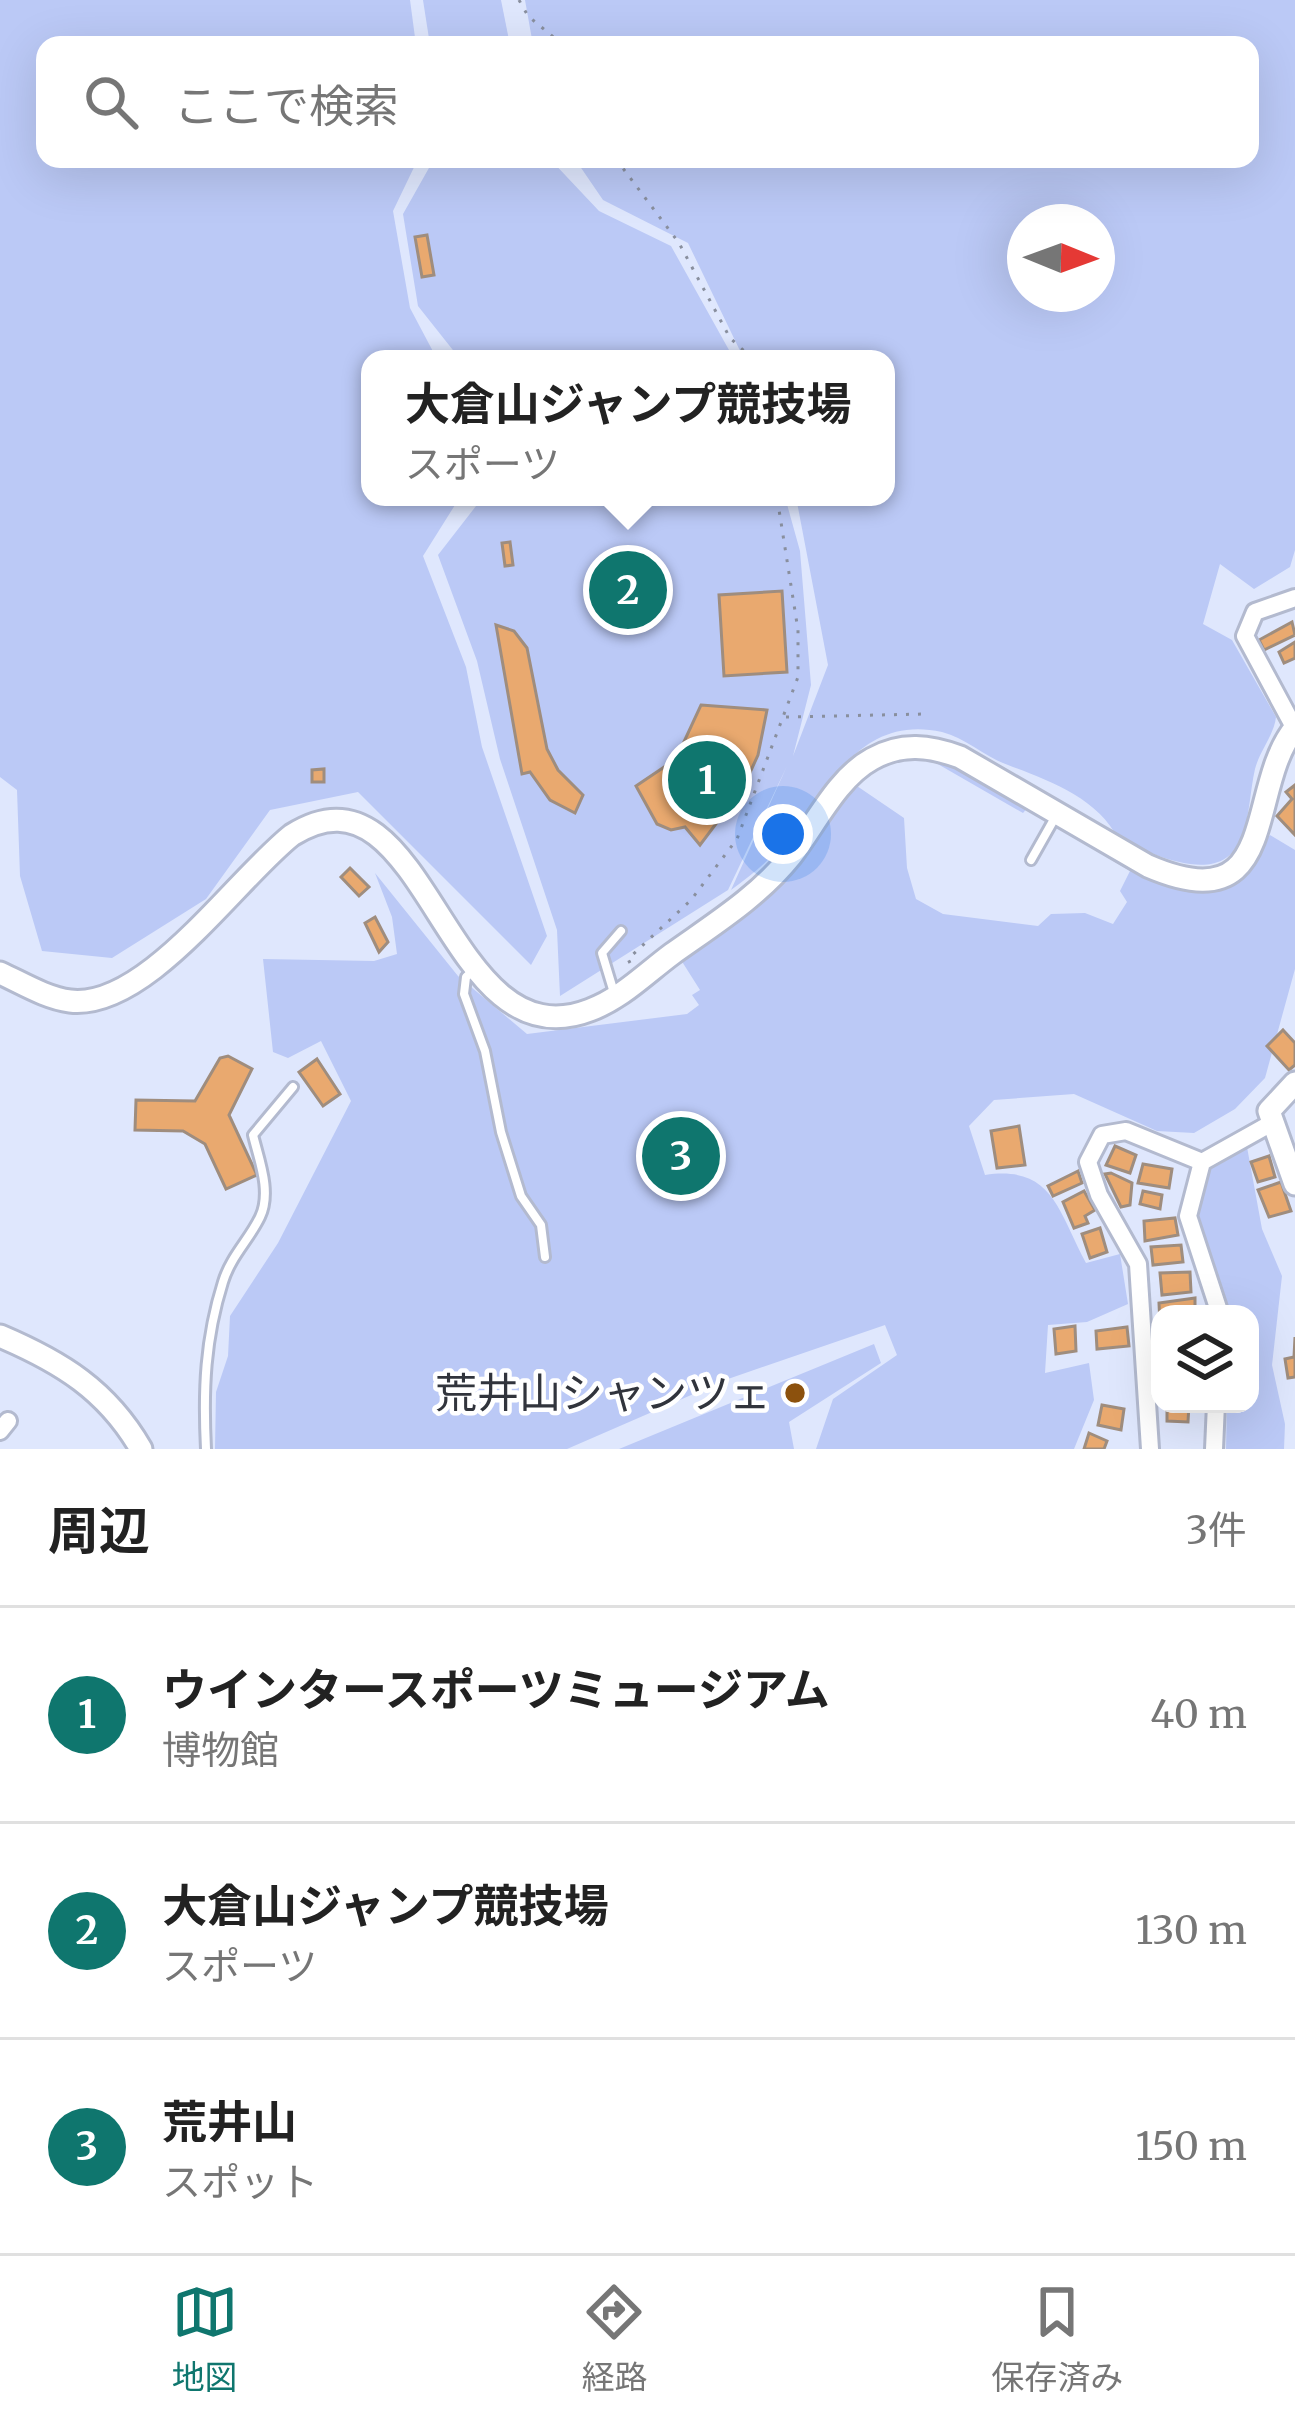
<!DOCTYPE html>
<html lang="ja">
<head>
<meta charset="utf-8">
<style>
	body { margin:0; font-family:Merriweather,"Noto Sans JP",serif; background:#f2f2f2; color:#222 }
	.controls { position:absolute; right:36px; bottom:36px; display:grid; overflow:hidden; border-radius:24px; box-shadow:0 12px 48px #0002 }
	.controls button { width:108px; height:108px; display:grid; place-items:center; padding:0; border:0; border-bottom:3px solid #e0e0e0; background:#fff; color:#222; font:60px sans-serif }
	.compass { position:absolute; left:1007px; top:204px; width:108px; height:108px; border-radius:50%; background:#fff; box-shadow:0 12px 48px #0002; rotate:91deg }
	.you { position:absolute; left:783px; top:834px; width:42px; height:42px; margin:-30px; border:9px solid #fff; border-radius:50%; background:#1a73e8; box-shadow:0 0 0 18px #1a73e833 }
	.badge { display:grid; place-items:center; width:78px; height:78px; border-radius:50%; background:#0f766e; color:#fff; font-size:39px; font-weight:700 }
	.pin { position:absolute; translate:-50% -50%; border:6px solid #fff; box-shadow:0 3px 12px #0006 }
	.popup { position:absolute; left:361px; top:350px; width:534px; height:156px; box-sizing:border-box; display:grid; place-content:center; border-radius:24px; background:#fff; filter:drop-shadow(0 3px 9px #0005); font-size:39px; white-space:nowrap; color:#767676 }
	.popup b { font-size:45px; color:#222 }
	.popup::after { content:''; position:absolute; left:50%; top:100%; margin-left:-24px; border:24px solid transparent; border-top-color:#fff }
	.list { margin:0; padding:0; list-style:none }
	h2 { display:flex; justify-content:space-between; align-items:center; height:156px; margin:0; padding:0 48px; font-size:51px }
	h2 small { font-size:39px; font-weight:400; color:#767676 }
	.list li { display:grid; grid-template-columns:78px 1fr auto; gap:36px; align-items:center; box-sizing:border-box; height:216px; padding:0 48px; border-top:3px solid #e0e0e0 }
	.list b { display:block; font-size:45px; white-space:nowrap }
	.list p { margin:0; font-size:39px; white-space:nowrap; color:#767676 }
	.list em { font-size:39px; font-style:normal; color:#767676 }
	.icon { flex:none; width:66px; height:66px; fill:none; stroke:currentColor; stroke-width:2; stroke-linecap:round; stroke-linejoin:round }
	.map { position:relative; flex:none; width:1295px; height:1449px; overflow:hidden }
	.search { position:absolute; background:#fff; box-shadow:0 12px 48px #0002; left:36px; right:36px; top:36px; height:132px; display:flex; align-items:center; gap:30px; box-sizing:border-box; padding:0 42px; border-radius:24px; color:#767676; font-size:45px }
	.sheet { height:804px; background:#fff }
	nav { display:flex; justify-content:space-around; align-items:center; box-sizing:border-box; height:168px; border-top:3px solid #e0e0e0; background:#fff; font-size:33px; color:#767676 }
	nav a { display:grid; justify-items:center; gap:6px }
	nav .on { color:#0f766e }
	.map>svg:first-child { display:block }
</style>
</head>
<body>
<div class="map">
<svg width="1295" height="1449" viewBox="0 0 1295 1449">
	<rect width="100%" height="100%" fill="#dfe7fd"/>
	<g fill="#bbc9f6" fill-rule="evenodd">
		<polygon points="0,0 410,0 416,45 45,45 45,159 418,159 393,211 410,308 437,359 370,359 370,497 460,497 423,556 466,667 482,747 547,936 531,965 358,792 270,810 206,899 112,958 42,951 20,876 17,790 0,777"/>
		<polygon points="423,0 501,0 510,45 430,45"/>
		<path d="M525 0H1295V550L1290 567 1254 589 1220 564 1203 624 1232 640 1276 717C1274 735 1260 750 1255 769 1250 791 1250 813 1243 834 1224 891 1155 854 1119 840 1097 797 1049 781 1008 765 985 757 966 738 942 732 859 714 829 789 786 840 770 860 752 875 731 890L787 766 728 890 560 996 557 930 500 759 477 661 438 555 483 497H785L800 551 811 685 793 756 828 665 796 497H886V359H744L688 243 603 200 575 159H1250V45H533ZM1025 222H1097V294H1025Z"/>
		<polygon points="434,159 550,159 599,211 671,246 734,359 460,359 418,306 403,214"/>
		<polygon points="937,756 1029,806 1023,813 936,763"/>
		<path d="M854 784 904 818 907 868 916 899 943 914 1038 926 1051 914 1085 913 1113 924 1127 902 1120 891 1130 871 1068 834 1071 828 1150 875 1245 869 1270 835 1295 850V969L1265 1078 1235 1109 1194 1133 1157 1131 1074 1094 994 1100 969 1126 985 1175C1053 1165 1058 1211 1086 1263L1120 1254 1128 1304 1087 1322 1048 1325 1045 1373 1089 1363 1094 1400 1074 1449H816L833 1399 897 1355 885 1325 728 1379 567 1449H215L216 1392 228 1356 230 1316 278 1243 351 1101 321 1041 288 1058 273 1052 263 959 374 961 397 954 392 917 375 873 458 976 527 1034 687 1014 699 1005 692 995 700 990 681 960 820 832Z"/>
		<polygon points="1247,1147 1262,1229 1282,1276 1272,1365 1285,1424 1284,1449 1226,1449 1227,1404 1250,1404 1250,1314 1227,1314 1197,1217 1208,1165"/>
		<polygon points="874,1344 881,1363 789,1422 794,1449 619,1449"/>
	</g>
	<g fill="#e9a96f" stroke="#9f8d7e" stroke-width="3">
		<polygon points="427,235 434,275 422,277 415,237"/>
		<polygon points="510,542 513,565 505,566 502,543"/>
		<polygon points="782,591 787,672 724,676 719,595"/>
		<polygon points="1292,622 1295,635 1264,650 1259,640"/>
		<polygon points="496,625 514,631 527,648 547,749 558,770 583,795 575,813 550,800 530,772 522,774"/>
		<polygon points="1295,642 1295,658 1284,663 1279,652"/>
		<polygon points="701,705 767,710 758,755 743,788 700,845 685,827 671,830 657,824 636,786 676,759"/>
		<polygon points="324,769 324,782 312,782 312,770"/>
		<polygon points="1295,785 1295,835 1277,816 1292,799 1286,792"/>
		<polygon points="350,868 369,887 359,896 341,877"/>
		<polygon points="375,917 388,942 379,952 365,923"/>
		<polygon points="1283,1030 1295,1043 1295,1065 1289,1070 1267,1046"/>
		<polygon points="228,1056 252,1069 229,1115 257,1175 226,1189 205,1144 183,1131 135,1130 136,1100 195,1101 220,1058"/>
		<polygon points="317,1059 340,1094 323,1106 299,1072"/>
		<polygon points="1019,1126 1025,1165 997,1168 991,1131"/>
		<polygon points="1115,1146 1136,1155 1130,1173 1106,1165"/>
		<polygon points="1269,1156 1275,1177 1258,1182 1251,1162"/>
		<polygon points="1143,1164 1172,1169 1169,1188 1138,1183"/>
		<polygon points="1078,1171 1082,1183 1053,1196 1048,1186"/>
		<polygon points="1111,1173 1132,1183 1130,1205 1121,1207 1105,1174"/>
		<polygon points="1281,1182 1291,1211 1269,1217 1258,1190"/>
		<polygon points="1084,1191 1095,1210 1085,1216 1088,1223 1074,1228 1063,1202"/>
		<polygon points="1143,1191 1162,1195 1160,1209 1140,1204"/>
		<polygon points="1175,1218 1178,1235 1145,1241 1144,1221"/>
		<polygon points="1100,1228 1107,1252 1090,1258 1082,1234"/>
		<polygon points="1181,1245 1183,1262 1153,1265 1151,1247"/>
		<polygon points="1190,1272 1191,1292 1162,1295 1160,1273"/>
		<polygon points="1195,1298 1195,1314 1160,1314 1160,1325 1159,1303"/>
		<polygon points="1075,1326 1076,1351 1056,1354 1054,1329"/>
		<polygon points="1127,1327 1129,1346 1097,1349 1096,1331"/>
		<polygon points="1295,1337 1295,1377 1288,1378 1285,1359 1294,1357"/>
		<polygon points="1167,1404 1189,1404 1188,1422 1167,1421"/>
		<polygon points="1102,1405 1124,1409 1121,1430 1098,1425"/>
		<polygon points="1089,1433 1107,1441 1104,1449 1084,1449"/>
	</g>
	<g fill="none" stroke-linecap="round" stroke-linejoin="round">
		<g stroke="#b3bacf" stroke-width="14">
			<g id="service">
				<polyline points="1031,860 1057,814"/>
				<polyline points="474,970 466,977 464,994 485,1051 501,1132 521,1196 541,1225 545,1257"/>
				<polyline points="615,996 602,953 621,931"/>
				<path d="M206 1449C203 1390 205 1339 223 1282 231 1256 249 1240 260 1217 272 1192 259 1160 253 1135L293 1087"/>
			</g>
		</g>
		<g stroke="#b3bacf" stroke-width="22">
			<g id="minor">
				<polyline points="1295,729 1245,636 1255,612 1295,598"/>
				<polyline points="1220,1314 1188,1216 1202,1162 1270,1124"/>
				<polyline points="0,1431 8,1421"/>
				<polyline points="1150,1449 1138,1264 1099,1195 1088,1162 1102,1135 1126,1131 1202,1162"/>
				<polyline points="1214,1449 1216,1404"/>
			</g>
		</g>
		<g stroke="#b3bacf" stroke-width="27">
			<g id="tertiary">
				<path d="M0 973C22 983 46 998 70 1001 146 1010 235 880 292 835 428 749 443 1067 590 1010 622 998 645 974 672 954 714 924 758 897 791 856 815 825 837 778 872 759 902 742 930 746 960 757L1148 866C1282 924 1245 789 1295 728"/>
				<polyline points="1295,1083 1269,1111 1295,1184"/>
				<path d="M0 1336C61 1362 107 1390 141 1449"/>
			</g>
		</g>
		<g stroke="#898f9e" stroke-width="3" stroke-dasharray="3 9" stroke-linecap="butt">
			<polyline points="519,0 528,16 563,45"/>
			<polyline points="616,159 679,243 730,338 753,359"/>
			<polyline points="786,717 924,714"/>
			<polyline points="630,963 628,959 691,900 737,839 798,677 798,630 777,497"/>
		</g>
		<use href="#service" stroke="#fff" stroke-width="8"/>
		<use href="#minor" stroke="#fff" stroke-width="16"/>
		<use href="#tertiary" stroke="#fff" stroke-width="21"/>
	</g>
	<circle fill="#8c510d" stroke="#fff" stroke-width="4.5" cx="795" cy="1393" r="12"/>
	<g text-anchor="middle" dominant-baseline="central" stroke-width="9" stroke-linejoin="round" paint-order="stroke">
		<g font-size="42" fill="#31343c" stroke="#fff" text-anchor="end">
			<text x="771" y="1393">荒井山シャンツェ</text>
		</g>
	</g>
</svg>
<div class="controls">
<button><svg class="icon" aria-label="layers" viewBox="0 0 24 24"><path d="M12 4l9 5-9 5-9-5zM3 14l9 5 9-5"/></svg></button>
</div>
<svg class="compass" viewBox="-18 -18 36 36"><path d="M0-13l5 13h-10z" fill="#e53935"/><path d="M0 13l5-13h-10z" fill="#767676"/></svg>
<div class="you"></div>
<div class="pin badge" style="left:707px;top:780px">1</div>
<div class="pin badge" style="left:628px;top:590px">2</div>
<div class="popup"><b>大倉山ジャンプ競技場</b>スポーツ</div>
<div class="pin badge" style="left:681px;top:1156px">3</div>
<div class="search"><svg class="icon" aria-label="search" viewBox="0 0 24 24"><circle cx="10" cy="10" r="6"/><path d="M15 15l6 6"/></svg>ここで検索</div>
</div>
<section class="sheet">
<h2>周辺<small>3件</small></h2>
<ul class="list">
<li><span class="badge">1</span><div><b>ウインタースポーツミュージアム</b><p>博物館</p></div><em>40 m</em></li>
<li><span class="badge">2</span><div><b>大倉山ジャンプ競技場</b><p>スポーツ</p></div><em>130 m</em></li>
<li><span class="badge">3</span><div><b>荒井山</b><p>スポット</p></div><em>150 m</em></li>
</ul>
</section>
<nav>
<a class="on"><svg class="icon" aria-label="map" viewBox="0 0 24 24"><path d="M3 6l6-2 6 2 6-2v14l-6 2-6-2-6 2zM9 4v14M15 6v14"/></svg>地図</a>
<a><svg class="icon" aria-label="directions" viewBox="0 0 24 24"><path d="M12 3l9 9-9 9-9-9zM9 14v-3h6M13 9l2 2-2 2"/></svg>経路</a>
<a><svg class="icon" aria-label="saved" viewBox="0 0 24 24"><path d="M7 4h10v16l-5-4-5 4z"/></svg>保存済み</a>
</nav>
</body>
</html>
